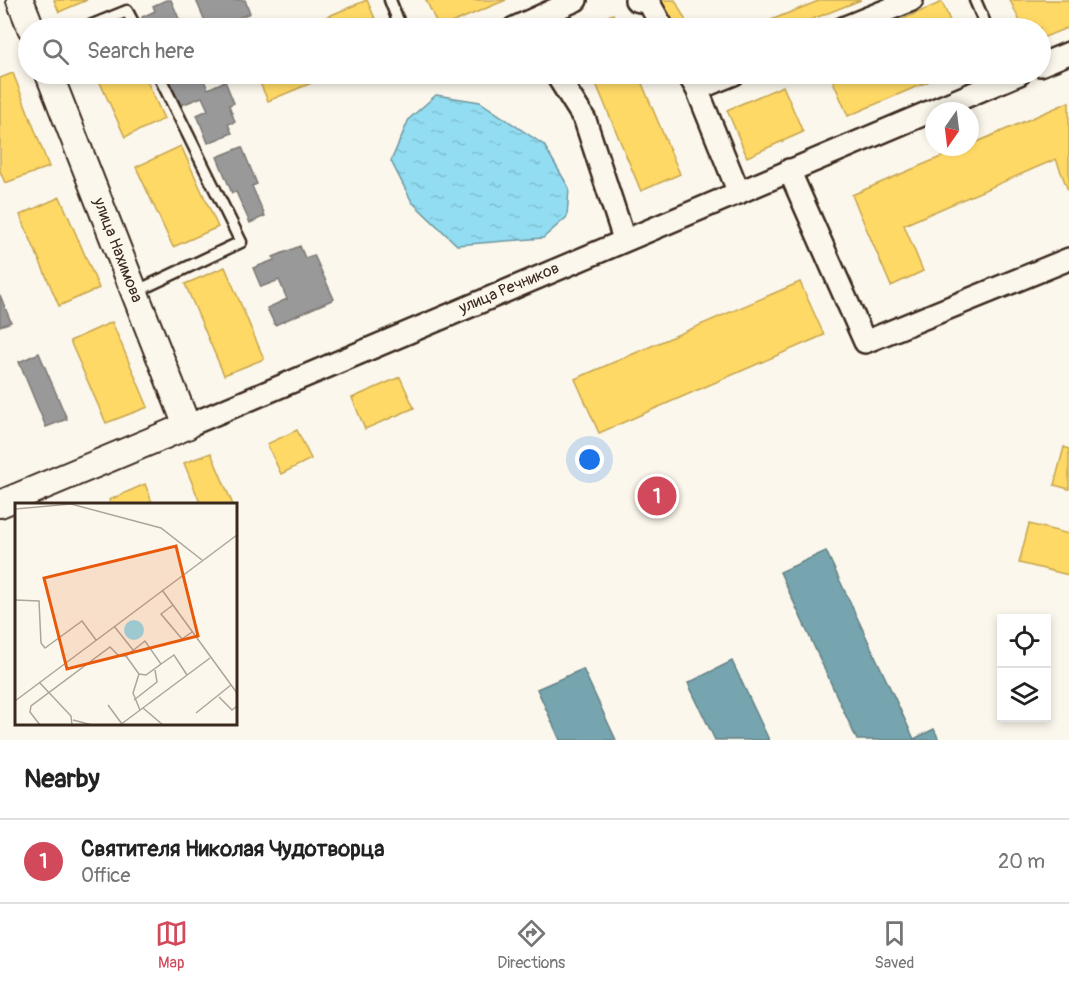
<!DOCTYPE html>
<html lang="en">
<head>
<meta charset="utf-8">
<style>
	body { margin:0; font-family:Pangolin,sans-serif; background:#f2f2f2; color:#222 }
	.controls { position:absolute; right:18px; bottom:18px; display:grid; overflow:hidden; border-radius:0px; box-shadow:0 3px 9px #0003 }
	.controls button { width:54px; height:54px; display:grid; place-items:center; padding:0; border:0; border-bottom:2px solid #e0e0e0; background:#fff; color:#222; font:30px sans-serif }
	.compass { position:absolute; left:925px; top:102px; width:54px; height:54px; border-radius:50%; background:#fff; box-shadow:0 3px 9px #0003; rotate:194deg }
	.you { position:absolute; left:590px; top:460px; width:21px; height:21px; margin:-15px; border:4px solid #fff; border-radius:50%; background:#1a73e8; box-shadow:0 0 0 9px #1a73e833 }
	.badge { display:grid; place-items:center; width:39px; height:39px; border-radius:50%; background:#d1495b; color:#fff; font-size:20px; font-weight:700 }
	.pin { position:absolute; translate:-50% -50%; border:3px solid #fff; box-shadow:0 2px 6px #0006 }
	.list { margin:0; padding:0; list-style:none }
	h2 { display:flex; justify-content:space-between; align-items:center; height:78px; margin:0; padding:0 24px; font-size:26px }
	h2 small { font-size:20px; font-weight:400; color:#767676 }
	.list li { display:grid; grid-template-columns:39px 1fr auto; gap:18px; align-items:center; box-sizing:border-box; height:84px; padding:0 24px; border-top:2px solid #e0e0e0 }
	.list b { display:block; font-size:22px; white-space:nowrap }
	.list p { margin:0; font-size:20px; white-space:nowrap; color:#767676 }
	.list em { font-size:20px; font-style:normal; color:#767676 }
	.icon { flex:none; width:33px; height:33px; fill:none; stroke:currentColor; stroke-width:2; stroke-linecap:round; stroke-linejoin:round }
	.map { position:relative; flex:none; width:1069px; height:740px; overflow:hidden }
	.search { position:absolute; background:#fff; box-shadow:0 3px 9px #0003; left:18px; right:18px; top:18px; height:66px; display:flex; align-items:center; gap:15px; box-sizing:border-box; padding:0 21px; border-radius:33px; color:#767676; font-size:22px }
	.sheet { height:162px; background:#fff }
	nav { display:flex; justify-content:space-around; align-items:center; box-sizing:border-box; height:84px; border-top:2px solid #e0e0e0; background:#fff; font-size:16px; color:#767676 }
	nav a { display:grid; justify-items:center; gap:3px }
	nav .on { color:#d1495b }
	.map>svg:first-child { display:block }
</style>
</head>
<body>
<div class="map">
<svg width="1069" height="740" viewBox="0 0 1069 740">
	<defs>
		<pattern id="water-ripples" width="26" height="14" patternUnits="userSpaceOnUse" patternTransform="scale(1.5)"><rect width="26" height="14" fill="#92ddf2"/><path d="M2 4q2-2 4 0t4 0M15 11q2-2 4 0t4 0" fill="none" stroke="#7fbecf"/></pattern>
	</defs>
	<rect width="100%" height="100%" fill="#fbf7ec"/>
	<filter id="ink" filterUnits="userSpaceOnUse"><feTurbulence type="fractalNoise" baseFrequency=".0167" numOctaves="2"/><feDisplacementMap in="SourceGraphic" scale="12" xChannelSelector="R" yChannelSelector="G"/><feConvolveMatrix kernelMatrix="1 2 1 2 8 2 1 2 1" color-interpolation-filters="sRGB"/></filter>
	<g filter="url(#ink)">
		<polygon fill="url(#water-ripples)" stroke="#6f959d" stroke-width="1.5" points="436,95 480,102 544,145 569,188 567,217 543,238 457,245 412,202 391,161 409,119"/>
		<g fill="#ffd966" stroke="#c4a450" stroke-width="1.5">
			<polygon points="54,0 87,0 59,12"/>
			<polygon points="367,0 379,28 300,28"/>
			<polygon points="426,0 506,0 439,28"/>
			<polygon points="660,0 675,0 689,27 675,28"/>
			<polygon points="821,0 861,0 790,28 751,28"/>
			<polygon points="1010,0 1069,0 1069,27 1040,39 1040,28 1023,28"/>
			<polygon points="942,2 953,28 899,28 896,22"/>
			<polygon points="613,14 619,28 579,28"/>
			<polygon points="13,73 49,167 5,183 0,171 0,78"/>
			<polygon points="96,74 144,74 164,119 125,137"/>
			<polygon points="256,74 333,74 268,101"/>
			<polygon points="592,74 638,74 680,174 641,191"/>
			<polygon points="830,74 946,74 848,116"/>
			<polygon points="783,86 803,132 747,157 727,110"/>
			<polygon points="1069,102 1069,193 1056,159 904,225 923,271 891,286 852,195 964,147 970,147 970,145"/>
			<polygon points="181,146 218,227 173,247 136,167"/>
			<polygon points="60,197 99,288 59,306 20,215"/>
			<polygon points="225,267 264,359 224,375 185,284"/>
			<polygon points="800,282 824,335 599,433 575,379"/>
			<polygon points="112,322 148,407 106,423 70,341"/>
			<polygon points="400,377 414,408 365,429 352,398"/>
			<polygon points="297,430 311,459 281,474 267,444"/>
			<polygon points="1064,447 1069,449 1069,489 1054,485"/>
			<polygon points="211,453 233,505 201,505 184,463"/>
			<polygon points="145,484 153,505 111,505 109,500"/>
			<polygon points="1029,524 1069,534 1069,575 1019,563"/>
		</g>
		<g fill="#76a5af" stroke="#648084" stroke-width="1.5">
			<polygon points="826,551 914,739 934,729 939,740 857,740 780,572"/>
			<polygon points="732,661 769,740 715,740 688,683"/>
			<polygon points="583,669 616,740 560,740 537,689"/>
		</g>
		<g fill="#999" stroke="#7d7874" stroke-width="1.5">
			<polygon points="166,0 171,0 183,28 147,28 142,17 155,11 153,6"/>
			<polygon points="196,0 245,0 250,13 229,22 231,27 227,28 208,28"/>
			<polygon points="165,74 201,74 208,89 225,81 234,103 229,105 235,122 228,124 232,133 208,143 197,115 208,110 202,97 179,106"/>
			<polygon points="242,147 257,184 252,186 265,216 250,223 236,192 232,193 217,157"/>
			<polygon points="300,246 305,258 314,255 334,299 275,325 267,308 287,299 279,280 261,287 253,268 274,260 273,257"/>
			<polygon points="0,295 11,322 0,326"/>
			<polygon points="39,353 67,419 46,427 19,362"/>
		</g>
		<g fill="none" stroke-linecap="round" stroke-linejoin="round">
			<g stroke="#3b2a1e" stroke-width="15">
				<g id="service">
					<polyline points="390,0 401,28"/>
					<polyline points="975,0 987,28"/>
					<polyline points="85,28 127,11 136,28"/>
					<polyline points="135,292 241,242 158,74"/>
				</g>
			</g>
			<g stroke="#3b2a1e" stroke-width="26">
				<g id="minor">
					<polyline points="636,0 649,3 663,28"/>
					<polyline points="514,28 576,0"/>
					<polyline points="843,28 912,0"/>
					<polyline points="1040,65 1069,53"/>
					<polyline points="556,74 585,120 624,239"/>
					<polyline points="688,74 697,89 734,74"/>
					<polyline points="697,89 739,193"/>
					<polyline points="789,170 865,342 1069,259"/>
					<polyline points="187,426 1019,74"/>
				</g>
			</g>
			<g stroke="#3b2a1e" stroke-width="30">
				<g id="tertiary">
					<polyline points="20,0 31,28"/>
					<polyline points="0,504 187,426 49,74"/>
				</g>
			</g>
			<use href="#service" stroke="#fbf7ec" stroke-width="10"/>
			<use href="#minor" stroke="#fbf7ec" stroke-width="21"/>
			<use href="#tertiary" stroke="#fbf7ec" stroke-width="26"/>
		</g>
	</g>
	<g text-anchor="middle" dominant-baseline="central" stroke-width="6" stroke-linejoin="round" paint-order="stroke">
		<g font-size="16" fill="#3b2a1e" stroke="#fbf7ec">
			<text transform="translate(118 250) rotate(69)">улица Нахимова</text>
			<text transform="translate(509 288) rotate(-23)">улица Речников</text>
		</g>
	</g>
	<g transform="translate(15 503)">
		<rect width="222" height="222" fill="#fbf7ec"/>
		<path d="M109 127a10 10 0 1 1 20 0a10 10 0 1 1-20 0Z" fill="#92ddf2"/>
		<path fill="none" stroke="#aea59a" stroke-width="1.5" d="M0 6 56 1 146 25 187 57M147 87 222 190M0 97 24 98 26 140 30 145 67 118 81 137M158 102 146 111 167 136 177 129M99 123 118 147M146 161 159 152 172 172M124 171 118 190 125 207M24 179 56 213 57 222M204 194 217 207 222 203M119 197 142 179 140 167M0 198 222 32M93 202 107 221M128 205 148 222M181 210 216 182M58 217 77 222M25 222 15 209 16 203 95 144 104 153H111L130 138 146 161 131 172 124 171 111 153M105 222 195 155"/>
		<path fill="#e8590c" fill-opacity="0.15" stroke="#e8590c" stroke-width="3" d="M161 43 183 133 52 166 29 75Z"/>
		<rect width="222" height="222" fill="none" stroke="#3b2a1e" stroke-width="3"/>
	</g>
</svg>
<div class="controls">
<button><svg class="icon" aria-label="locate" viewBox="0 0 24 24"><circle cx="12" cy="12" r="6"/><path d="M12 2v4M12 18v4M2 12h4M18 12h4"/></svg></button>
<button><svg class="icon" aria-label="layers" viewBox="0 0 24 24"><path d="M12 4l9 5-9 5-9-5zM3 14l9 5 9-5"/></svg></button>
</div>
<svg class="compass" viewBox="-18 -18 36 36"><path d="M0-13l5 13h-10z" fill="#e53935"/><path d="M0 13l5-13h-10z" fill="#767676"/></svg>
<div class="you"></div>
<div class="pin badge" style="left:657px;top:496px">1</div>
<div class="search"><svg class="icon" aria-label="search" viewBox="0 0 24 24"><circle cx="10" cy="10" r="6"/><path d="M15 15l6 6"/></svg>Search here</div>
</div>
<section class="sheet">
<h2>Nearby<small></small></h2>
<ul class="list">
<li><span class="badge">1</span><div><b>Святителя Николая Чудотворца</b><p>Office</p></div><em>20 m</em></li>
</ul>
</section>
<nav>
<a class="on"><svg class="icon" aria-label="map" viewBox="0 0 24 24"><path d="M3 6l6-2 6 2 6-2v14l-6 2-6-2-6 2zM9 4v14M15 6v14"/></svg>Map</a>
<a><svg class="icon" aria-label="directions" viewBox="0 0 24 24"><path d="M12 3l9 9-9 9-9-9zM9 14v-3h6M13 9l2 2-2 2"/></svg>Directions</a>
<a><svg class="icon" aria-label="saved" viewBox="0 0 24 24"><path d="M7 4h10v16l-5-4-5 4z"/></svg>Saved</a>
</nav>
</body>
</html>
